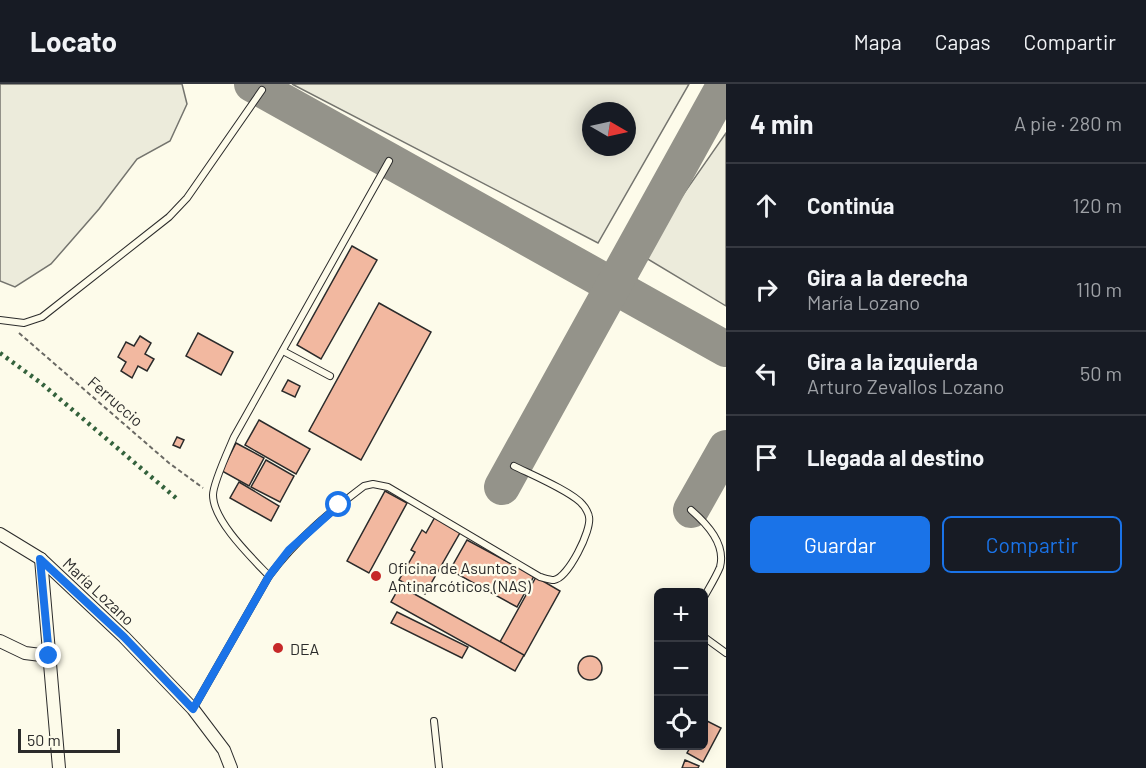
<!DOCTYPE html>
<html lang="es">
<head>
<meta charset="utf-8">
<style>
	body { margin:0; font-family:Barlow,sans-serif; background:#20242c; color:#f1f3f6 }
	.controls { position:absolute; right:18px; bottom:18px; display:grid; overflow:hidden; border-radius:9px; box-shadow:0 3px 15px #0003 }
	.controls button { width:54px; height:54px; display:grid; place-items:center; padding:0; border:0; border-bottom:2px solid #363941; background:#171b24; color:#f1f3f6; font:30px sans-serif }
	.compass { position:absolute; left:582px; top:18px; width:54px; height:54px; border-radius:50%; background:#171b24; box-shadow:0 3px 15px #0003; rotate:99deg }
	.scale { position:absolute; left:18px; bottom:15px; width:102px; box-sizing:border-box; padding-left:6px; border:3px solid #2b2b2b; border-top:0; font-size:16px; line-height:21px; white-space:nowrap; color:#2b2b2b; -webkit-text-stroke:4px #fdfbea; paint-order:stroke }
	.stop { position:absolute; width:18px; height:18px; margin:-14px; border:4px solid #1a73e8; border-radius:50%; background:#fff }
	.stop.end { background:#1a73e8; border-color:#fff; box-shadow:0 2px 6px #0008 }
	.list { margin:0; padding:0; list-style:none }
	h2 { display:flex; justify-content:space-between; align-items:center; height:78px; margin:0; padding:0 24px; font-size:26px }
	h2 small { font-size:20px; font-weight:400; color:#9ea1a6 }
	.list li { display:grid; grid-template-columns:39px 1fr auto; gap:18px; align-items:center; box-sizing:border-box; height:84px; padding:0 24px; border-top:2px solid #363941 }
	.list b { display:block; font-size:22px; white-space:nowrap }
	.list p { margin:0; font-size:20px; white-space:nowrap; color:#9ea1a6 }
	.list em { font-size:20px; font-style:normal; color:#9ea1a6 }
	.actions { display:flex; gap:12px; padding:18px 24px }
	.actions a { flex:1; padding:14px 0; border:2px solid #1a73e8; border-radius:9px; text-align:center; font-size:21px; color:#1a73e8 }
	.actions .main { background:#1a73e8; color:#fff }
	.icon { flex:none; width:33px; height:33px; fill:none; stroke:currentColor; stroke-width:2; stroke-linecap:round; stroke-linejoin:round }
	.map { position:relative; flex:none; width:726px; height:684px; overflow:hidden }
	header { display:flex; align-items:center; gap:36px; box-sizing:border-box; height:84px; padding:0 30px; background:#171b24; border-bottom:2px solid #363941 }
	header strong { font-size:28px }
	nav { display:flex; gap:33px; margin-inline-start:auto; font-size:21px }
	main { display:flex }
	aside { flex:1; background:#171b24 }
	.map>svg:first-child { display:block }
</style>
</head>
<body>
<header>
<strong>Locato</strong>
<nav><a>Mapa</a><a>Capas</a><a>Compartir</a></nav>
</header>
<main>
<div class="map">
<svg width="726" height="684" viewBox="0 0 726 684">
	<rect width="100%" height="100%" fill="#fdfbea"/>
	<g fill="#ecebdb" stroke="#74746e" stroke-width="1.5" fill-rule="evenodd">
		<polygon points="0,0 182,0 187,20 170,57 137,75 99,125 51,180 15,203 0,197"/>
		<path d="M292 0H689L598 159ZM591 27H627V63H591Z"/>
		<polygon points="726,49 726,222 641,171"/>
	</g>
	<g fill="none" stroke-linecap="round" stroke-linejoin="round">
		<g stroke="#94938a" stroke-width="36">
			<polyline points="252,0 726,265"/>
			<polyline points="502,403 725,0"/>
			<polyline points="691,426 726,364"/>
		</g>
	</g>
	<g fill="#f2b8a0" stroke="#2b2b2b" stroke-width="1.5">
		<polygon points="352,162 377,176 321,275 297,261"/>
		<polygon points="379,219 431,248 361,376 309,347"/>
		<polygon points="198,249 233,268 221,291 186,272"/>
		<polygon points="140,252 151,259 145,270 154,275 147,287 138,282 132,294 121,287 126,278 118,273 126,258 134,262"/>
		<polygon points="288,296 300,302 295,313 282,307"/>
		<polygon points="259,336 310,365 296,390 245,361"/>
		<polygon points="177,353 184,356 180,364 173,361"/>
		<polygon points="236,359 264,374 249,402 222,387"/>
		<polygon points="266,376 294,392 280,418 251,403"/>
		<polygon points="239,398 279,422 271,437 230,414"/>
		<polygon points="385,407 407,419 369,489 347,477"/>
		<polygon points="435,433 461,447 425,510 399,496 415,468 411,466 422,446 426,449"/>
		<polygon points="467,456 534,492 517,523 450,486"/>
		<polygon points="536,493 560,507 524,572 500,558"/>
		<polygon points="400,502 524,571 515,587 391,518"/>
		<polygon points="397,528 468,563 462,574 391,539"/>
		<circle cx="590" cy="584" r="12"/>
		<polygon points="705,636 721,644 703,678 687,669 691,662 704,662"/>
		<polygon points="685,676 699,682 698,684 682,684"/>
	</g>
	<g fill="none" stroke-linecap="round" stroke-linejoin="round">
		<g stroke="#2b2b2b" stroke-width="8">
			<g id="lane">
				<polyline points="0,236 24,239 42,233 169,133 187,114 262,6"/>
				<polyline points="283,267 330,292"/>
				<path d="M691 426C707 440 726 460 720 483 716 493 709 504 704 513"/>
				<path d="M269 492C297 455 327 430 364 402L373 400 388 403 540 493C544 494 550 496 554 496 568 494 592 446 589 433 589 430 585 423 583 421 573 408 530 390 514 382"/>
				<polyline points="704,553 726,569"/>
				<path d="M193 625 269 492C252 474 213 437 213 411 213 399 229 365 234 353L389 77"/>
				<polyline points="434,637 439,684"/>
			</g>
		</g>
		<g stroke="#2b2b2b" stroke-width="14">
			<g id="street">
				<polyline points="0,450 41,475 124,553 193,625 224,666 231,684"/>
				<polyline points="41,475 59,684"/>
				<polyline points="0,557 25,569 49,572"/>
			</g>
		</g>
		<polyline stroke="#6a6964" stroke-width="2" stroke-dasharray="4.5 3" stroke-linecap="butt" points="19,249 169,379 203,404"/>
		<use href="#lane" stroke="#fdfbea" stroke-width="6"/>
		<use href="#street" stroke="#fdfbea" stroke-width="12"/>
		<polyline stroke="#34623c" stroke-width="4.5" stroke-dasharray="3 4.5" stroke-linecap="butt" points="0,269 41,299 176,414"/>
	</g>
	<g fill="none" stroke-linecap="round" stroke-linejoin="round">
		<polyline stroke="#1a73e8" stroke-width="8" points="49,572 40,475 124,553 193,625 269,492 289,466 339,421"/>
	</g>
	<g fill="#c62828" stroke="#fdfbea" stroke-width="2">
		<circle cx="376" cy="492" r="6"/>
		<circle cx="278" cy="564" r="6"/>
	</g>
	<g text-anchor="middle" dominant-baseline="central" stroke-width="4.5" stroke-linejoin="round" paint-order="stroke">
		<g font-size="16" fill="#2b2b2b" stroke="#fdfbea">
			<text transform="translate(116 317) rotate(41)">Ferruccio</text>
			<text transform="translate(99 507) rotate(43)">María Lozano</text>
		</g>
		<g font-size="16" fill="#2b2b2b" stroke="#fdfbea" text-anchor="start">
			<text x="388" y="483">Oficina de Asuntos<tspan x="388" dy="18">Antinarcóticos (NAS)</tspan></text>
			<text x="290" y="564">DEA</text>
		</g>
	</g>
</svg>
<div class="controls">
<button>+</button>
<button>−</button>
<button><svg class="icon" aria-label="locate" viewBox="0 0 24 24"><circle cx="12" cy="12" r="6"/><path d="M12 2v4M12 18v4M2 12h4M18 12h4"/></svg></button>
</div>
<svg class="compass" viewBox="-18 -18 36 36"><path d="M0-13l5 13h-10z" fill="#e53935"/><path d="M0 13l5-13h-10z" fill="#9ea1a6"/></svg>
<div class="scale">50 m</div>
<div class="stop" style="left:339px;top:421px"></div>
<div class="stop end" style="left:49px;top:572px"></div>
</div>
<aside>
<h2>4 min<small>A pie · 280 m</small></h2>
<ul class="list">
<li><svg class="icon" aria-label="ahead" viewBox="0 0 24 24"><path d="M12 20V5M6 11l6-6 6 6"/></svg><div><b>Continúa</b></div><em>120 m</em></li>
<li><svg class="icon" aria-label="right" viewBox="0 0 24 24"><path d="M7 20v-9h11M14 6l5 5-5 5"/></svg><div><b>Gira a la derecha</b><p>María Lozano</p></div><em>110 m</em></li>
<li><svg class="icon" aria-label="left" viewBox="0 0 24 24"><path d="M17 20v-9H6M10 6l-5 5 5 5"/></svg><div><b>Gira a la izquierda</b><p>Arturo Zevallos Lozano</p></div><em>50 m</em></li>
<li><svg class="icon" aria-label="arrive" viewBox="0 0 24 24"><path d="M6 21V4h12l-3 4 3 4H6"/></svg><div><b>Llegada al destino</b></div></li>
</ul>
<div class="actions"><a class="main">Guardar</a><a>Compartir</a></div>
</aside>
</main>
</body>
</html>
